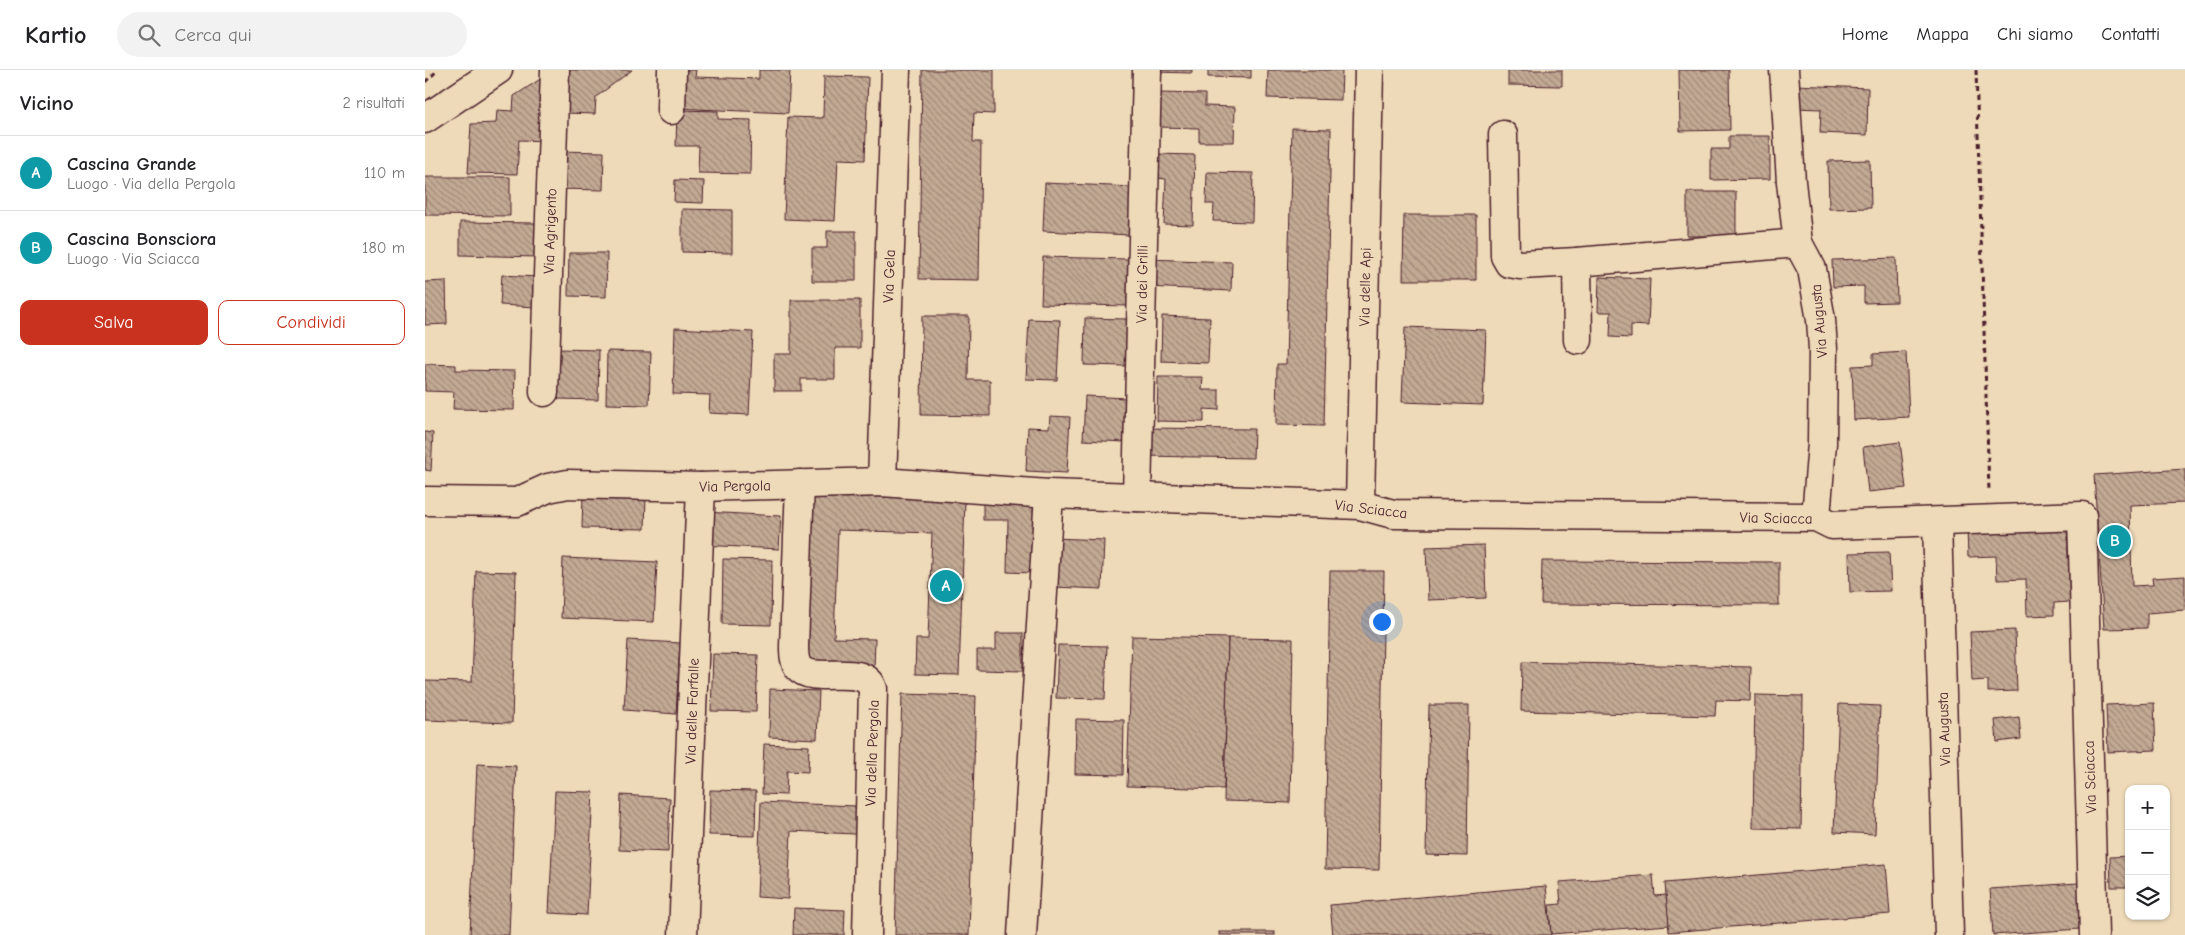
<!DOCTYPE html>
<html lang="it">
<head>
<meta charset="utf-8">
<style>
	body { margin:0; font-family:"Comic Neue",sans-serif; background:#f2f2f2; color:#202124 }
	.controls { position:absolute; right:15px; bottom:15px; display:grid; overflow:hidden; border-radius:10px; box-shadow:0 1px 4px #0004 }
	.controls button { width:45px; height:45px; display:grid; place-items:center; padding:0; border:0; border-bottom:1px solid #e0e0e0; background:#fff; color:#202124; font:25px sans-serif }
	.you { position:absolute; left:956px; top:551px; width:18px; height:18px; margin:-12px; border:4px solid #fff; border-radius:50%; background:#1a73e8; box-shadow:0 0 0 8px #1a73e833 }
	.badge { display:grid; place-items:center; width:32px; height:32px; border-radius:50%; background:#c8321e; color:#fff; font-size:16px; font-weight:700 }
	.pin { position:absolute; translate:-50% -50%; border:2px solid #fff; box-shadow:0 1px 5px #0006 }
	.list { margin:0; padding:0; list-style:none }
	h2 { display:flex; justify-content:space-between; align-items:center; height:65px; margin:0; padding:0 20px; font-size:21px }
	h2 small { font-size:16px; font-weight:400; color:#757577 }
	.list li { display:grid; grid-template-columns:32px 1fr auto; gap:15px; align-items:center; box-sizing:border-box; height:75px; padding:0 20px; border-top:1px solid #e0e0e0 }
	.list b { display:block; font-size:19px; white-space:nowrap }
	.list p { margin:0; font-size:16px; white-space:nowrap; color:#757577 }
	.list em { font-size:16px; font-style:normal; color:#757577 }
	.actions { display:flex; gap:10px; padding:15px 20px }
	.actions a { flex:1; padding:11px 0; border:1px solid #c8321e; border-radius:10px; text-align:center; font-size:18px; color:#c8321e }
	.actions .main { background:#c8321e; color:#fff }
	.icon { flex:none; width:28px; height:28px; fill:none; stroke:currentColor; stroke-width:2; stroke-linecap:round; stroke-linejoin:round }
	.map { position:relative; flex:none; width:1760px; height:865px; overflow:hidden }
	header { display:flex; align-items:center; gap:30px; box-sizing:border-box; height:70px; padding:0 25px; background:#fff; border-bottom:1px solid #e0e0e0 }
	header strong { font-size:24px }
	nav { display:flex; gap:28px; margin-inline-start:auto; font-size:18px }
	.search { width:350px; height:45px; background:#f2f2f2; display:flex; align-items:center; gap:12px; box-sizing:border-box; padding:0 18px; border-radius:28px; color:#757577; font-size:19px }
	main { display:flex }
	aside { flex:1; background:#fff }
	.map>svg:first-child { display:block }
</style>
</head>
<body>
<header>
<strong>Kartio</strong>
<div class="search"><svg class="icon" aria-label="search" viewBox="0 0 24 24"><circle cx="10" cy="10" r="6"/><path d="M15 15l6 6"/></svg>Cerca qui</div>
<nav><a>Home</a><a>Mappa</a><a>Chi siamo</a><a>Contatti</a></nav>
</header>
<main>
<aside>
<h2>Vicino<small>2 risultati</small></h2>
<ul class="list">
<li><span class="badge" style="background:#0f9aa8">A</span><div><b>Cascina Grande</b><p>Luogo · Via della Pergola</p></div><em>110 m</em></li>
<li><span class="badge" style="background:#0f9aa8">B</span><div><b>Cascina Bonsciora</b><p>Luogo · Via Sciacca</p></div><em>180 m</em></li>
</ul>
<div class="actions"><a class="main">Salva</a><a>Condividi</a></div>
</aside>
<div class="map">
<svg width="1760" height="865" viewBox="0 0 1760 865">
	<defs>
		<pattern id="building-back-hatch" width="6" height="6" patternUnits="userSpaceOnUse" patternTransform="scale(1.25)"><rect width="6" height="6" fill="#c2a993"/><path d="M-1 5l2 2M0 0l6 6M5-1l2 2" fill="none" stroke="#a08978"/></pattern>
	</defs>
	<rect width="100%" height="100%" fill="#eedab8"/>
	<filter id="ink" filterUnits="userSpaceOnUse"><feTurbulence type="fractalNoise" baseFrequency=".02" numOctaves="2"/><feDisplacementMap in="SourceGraphic" scale="10" xChannelSelector="R" yChannelSelector="G"/><feConvolveMatrix kernelMatrix="1 2 1 2 8 2 1 2 1" color-interpolation-filters="sRGB"/></filter>
	<g filter="url(#ink)">
		<g fill="url(#building-back-hatch)" stroke="#4a1f2b">
			<polygon points="140,0 207,0 171,27 170,44 139,43"/>
			<polygon points="251,0 271,0 270,7 334,9 334,0 365,0 363,43 249,38"/>
			<polygon points="497,0 569,0 569,44 549,43 548,72 556,72 554,210 494,209"/>
			<polygon points="728,0 767,0 767,3 728,2"/>
			<polygon points="783,0 826,0 826,8 783,7"/>
			<polygon points="843,0 917,0 916,30 842,28"/>
			<polygon points="1083,0 1137,0 1137,16 1083,15"/>
			<polygon points="1254,0 1304,0 1305,60 1255,61"/>
			<polygon points="399,6 443,7 440,90 413,89 410,151 359,149 363,47 398,48"/>
			<polygon points="117,8 124,71 94,70 92,104 43,103 46,54 71,53 72,40 88,41 89,26"/>
			<polygon points="1370,15 1443,18 1442,65 1395,63 1396,39 1369,38"/>
			<polygon points="733,23 780,24 780,36 810,37 809,72 774,72 774,58 732,57"/>
			<polygon points="252,40 293,41 293,49 326,50 325,104 273,103 274,76 251,76"/>
			<polygon points="867,58 906,59 899,356 851,355 852,294 861,294"/>
			<polygon points="1304,66 1345,66 1345,109 1286,110 1286,79 1304,79"/>
			<polygon points="132,81 179,82 178,120 131,119"/>
			<polygon points="731,84 770,85 768,155 739,154 741,109 731,108"/>
			<polygon points="1445,90 1446,138 1404,139 1403,91"/>
			<polygon points="782,102 828,103 827,152 788,151 789,134 781,134"/>
			<polygon points="0,107 85,107 85,146 0,145"/>
			<polygon points="250,110 279,111 278,133 249,132"/>
			<polygon points="620,113 708,117 706,165 618,161"/>
			<rect x="1262" y="122" width="49" height="44"/>
			<polygon points="257,139 307,140 307,183 257,182"/>
			<polygon points="979,145 1051,145 1051,210 978,210"/>
			<polygon points="35,152 112,153 111,187 35,185"/>
			<polygon points="402,161 431,161 431,211 387,211 387,178 402,178"/>
			<polygon points="144,183 182,183 181,227 143,226"/>
			<polygon points="618,187 703,189 702,236 616,234"/>
			<polygon points="1471,188 1472,232 1439,233 1439,216 1408,217 1407,190"/>
			<polygon points="723,189 807,192 806,221 722,217"/>
			<polygon points="77,205 113,207 111,237 75,235"/>
			<polygon points="1174,207 1225,209 1223,256 1206,255 1206,268 1185,267 1186,242 1173,242"/>
			<polygon points="21,211 22,254 0,255 0,212"/>
			<polygon points="366,230 435,230 435,278 410,278 410,309 376,309 376,321 349,321 349,284 366,284"/>
			<polygon points="497,246 544,246 543,310 565,310 565,346 496,345"/>
			<polygon points="737,246 785,248 783,293 736,291"/>
			<polygon points="660,248 702,249 701,296 659,295"/>
			<polygon points="604,249 635,250 632,310 601,309"/>
			<polygon points="980,257 1061,260 1058,335 977,332"/>
			<polygon points="250,258 328,262 324,345 284,343 285,325 248,324"/>
			<polygon points="134,279 174,280 173,330 133,329"/>
			<polygon points="182,281 226,282 224,335 181,334"/>
			<polygon points="1481,282 1484,347 1429,350 1427,296 1448,295 1448,284"/>
			<polygon points="0,294 31,295 31,300 90,301 89,340 28,339 29,322 0,321"/>
			<polygon points="733,307 778,307 777,320 794,320 794,340 779,339 779,352 732,351"/>
			<polygon points="660,326 702,328 700,372 658,370"/>
			<polygon points="625,346 645,347 642,403 601,401 603,357 624,358"/>
			<polygon points="718,358 829,359 828,388 717,386"/>
			<polygon points="0,362 8,363 6,401 0,400"/>
			<polygon points="1475,372 1481,418 1443,422 1438,377"/>
			<polygon points="1760,399 1760,433 1705,435 1707,516 1728,515 1727,508 1760,506 1760,540 1722,543 1722,558 1679,559 1669,405"/>
			<polygon points="158,424 221,426 220,459 157,458"/>
			<polygon points="383,424 540,430 534,605 490,604 491,569 503,569 507,463 413,460 409,568 450,569 449,600 377,597"/>
			<polygon points="558,427 609,429 607,503 582,502 583,450 558,450"/>
			<polygon points="279,442 356,446 354,479 277,475"/>
			<polygon points="1642,455 1645,532 1629,533 1629,545 1602,546 1601,509 1572,510 1571,486 1543,487 1542,459"/>
			<polygon points="629,468 679,470 677,519 628,517"/>
			<polygon points="1059,475 1061,528 1003,530 1001,477"/>
			<polygon points="1464,482 1466,521 1425,522 1424,483"/>
			<polygon points="138,488 232,492 229,552 136,548"/>
			<polygon points="298,489 347,490 346,555 297,554"/>
			<polygon points="1117,491 1354,492 1354,535 1116,534"/>
			<polygon points="51,501 91,502 87,653 0,650 0,611 47,612"/>
			<polygon points="905,501 959,501 954,800 900,799"/>
			<polygon points="1590,560 1592,621 1563,622 1563,610 1547,611 1545,562"/>
			<polygon points="571,563 598,563 598,601 552,600 552,580 571,580"/>
			<polygon points="707,566 803,568 799,719 702,716"/>
			<polygon points="803,568 868,569 865,733 799,731"/>
			<polygon points="203,570 255,573 251,644 199,640"/>
			<polygon points="633,575 682,576 680,629 631,628"/>
			<polygon points="288,584 333,585 331,642 286,641"/>
			<polygon points="1097,592 1326,597 1325,631 1291,630 1290,646 1096,641"/>
			<polygon points="345,619 394,621 392,669 344,667"/>
			<polygon points="477,624 551,626 544,865 470,865"/>
			<polygon points="1330,625 1378,626 1376,759 1328,758"/>
			<polygon points="1729,633 1731,680 1683,682 1681,635"/>
			<polygon points="1414,634 1455,636 1450,764 1409,762"/>
			<polygon points="1004,635 1044,635 1042,786 1001,785"/>
			<polygon points="1594,647 1596,669 1572,672 1570,650"/>
			<polygon points="651,649 699,650 698,705 650,704"/>
			<polygon points="339,674 384,676 383,702 362,701 361,725 337,724"/>
			<polygon points="52,694 91,696 84,865 45,865"/>
			<polygon points="285,720 331,721 330,766 284,765"/>
			<polygon points="130,721 168,722 162,845 124,843"/>
			<polygon points="196,725 245,728 243,782 194,780"/>
			<polygon points="336,732 431,736 430,764 366,761 363,829 332,827"/>
			<polygon points="1704,786 1704,817 1686,817 1685,787"/>
			<polygon points="1461,794 1465,844 1244,862 1240,813"/>
			<polygon points="1228,805 1230,826 1241,825 1244,855 1126,864 1124,835 1136,834 1134,812"/>
			<polygon points="1653,813 1655,859 1568,865 1565,819"/>
			<polygon points="1121,816 1126,865 908,865 905,835"/>
			<polygon points="369,838 420,840 419,865 368,865"/>
			<rect x="794" y="862" width="56" height="3"/>
		</g>
		<g fill="none" stroke-linecap="round" stroke-linejoin="round">
			<g stroke="#4a1f2b" stroke-width="31">
				<g id="minor">
					<polyline points="1359,0 1366,112 1373,173 1387,199 1396,250 1398,279 1397,373 1391,447"/>
					<polyline points="246,40 247,0"/>
					<polyline points="0,49 73,0"/>
					<polyline points="1078,65 1080,186 1084,193 1095,195 1152,192 1373,173"/>
					<polyline points="1152,192 1153,270"/>
					<polyline points="119,322 130,0"/>
					<polyline points="457,412 471,0"/>
					<path d="M375 414 369 576C369 583 369 592 374 598 389 615 440 592 448 619L442 865"/>
					<polyline points="712,427 722,0"/>
					<polyline points="0,431 92,432 123,418 143,414 276,417 457,412 624,424 935,435 968,444 1391,447 1407,455 1657,446 1669,865"/>
					<polyline points="935,435 944,0"/>
					<polyline points="1512,452 1524,865"/>
					<polyline points="258,865 276,417"/>
					<polyline points="597,865 624,424"/>
				</g>
			</g>
			<g stroke="#4a1f2b" stroke-width="3" stroke-dasharray="5 4" stroke-linecap="butt">
				<polyline points="1551,0 1564,422"/>
				<polyline points="0,12 13,0"/>
			</g>
			<use href="#minor" stroke="#eedab8" stroke-width="28"/>
		</g>
	</g>
	<g text-anchor="middle" dominant-baseline="central" stroke-width="4" stroke-linejoin="round" paint-order="stroke">
		<g font-size="15" fill="#4a1f2b" stroke="#eedab8">
			<text transform="translate(125 161) rotate(-88)">Via Agrigento</text>
			<text transform="translate(464 206) rotate(-88)">Via Gela</text>
			<text transform="translate(717 214) rotate(-89)">Via dei Grilli</text>
			<text transform="translate(940 217) rotate(-89)">Via delle Api</text>
			<text transform="translate(1394 251) rotate(-95)">Via Augusta</text>
			<text transform="translate(310 416) rotate(-1)">Via Pergola</text>
			<text transform="translate(946 439) rotate(7)">Via Sciacca</text>
			<text transform="translate(1351 448) rotate(1)">Via Sciacca</text>
			<text transform="translate(267 641) rotate(-88)">Via delle Farfalle</text>
			<text transform="translate(1519 659) rotate(-92)">Via Augusta</text>
			<text transform="translate(447 683) rotate(-88)">Via della Pergola</text>
			<text transform="translate(1665 707) rotate(-92)">Via Sciacca</text>
		</g>
	</g>
</svg>
<div class="controls">
<button>+</button>
<button>−</button>
<button><svg class="icon" aria-label="layers" viewBox="0 0 24 24"><path d="M12 4l9 5-9 5-9-5zM3 14l9 5 9-5"/></svg></button>
</div>
<div class="you"></div>
<div class="pin badge" style="left:521px;top:516px;background:#0f9aa8">A</div>
<div class="pin badge" style="left:1690px;top:471px;background:#0f9aa8">B</div>
</div>
</main>
</body>
</html>
